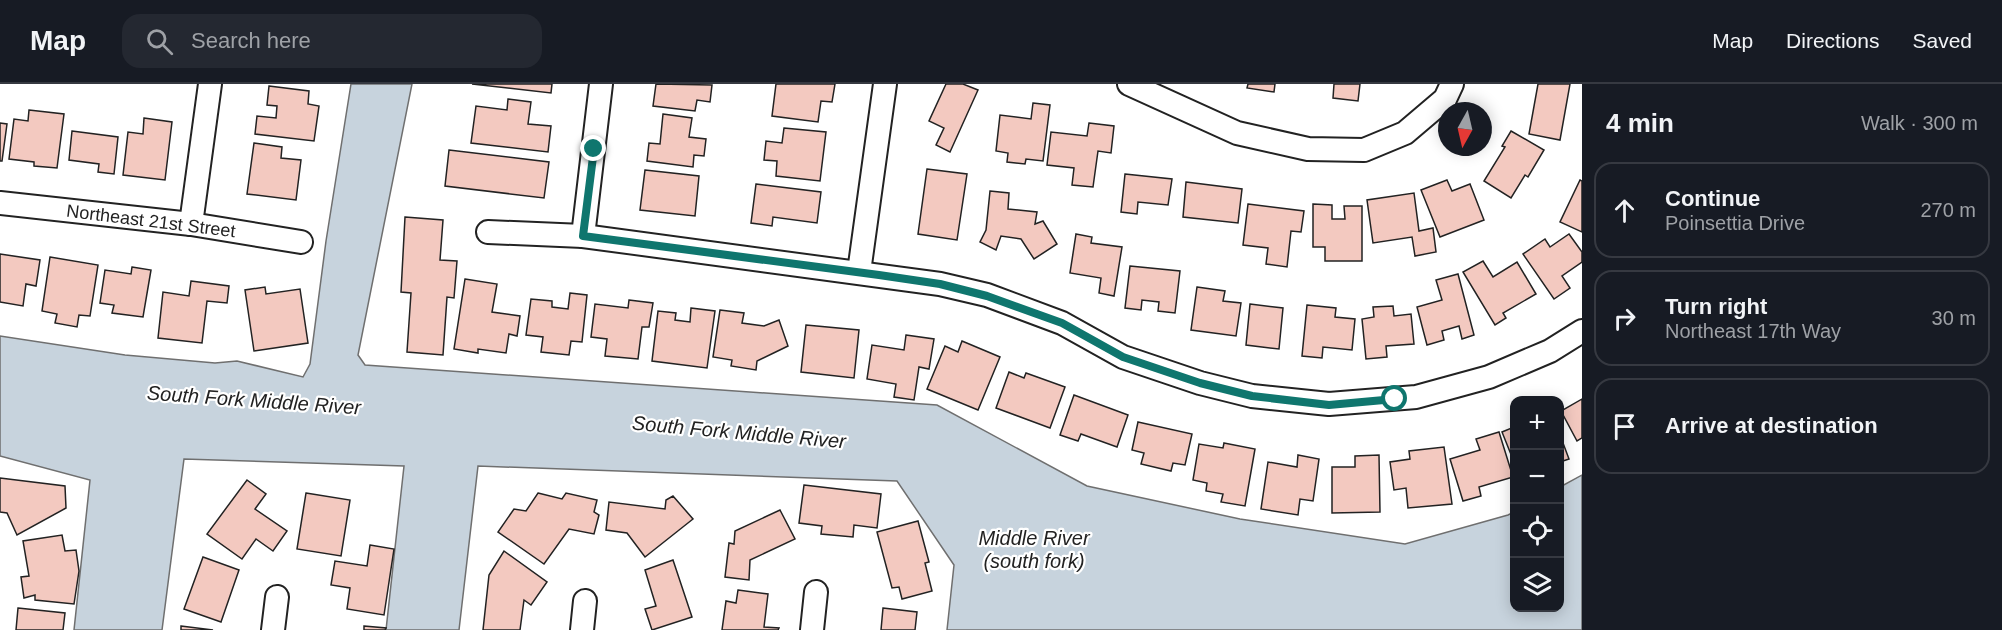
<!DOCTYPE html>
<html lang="en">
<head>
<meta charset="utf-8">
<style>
	body { margin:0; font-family:Helvetica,sans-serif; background:#242831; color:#f1f3f6 }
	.controls { position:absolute; right:18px; bottom:18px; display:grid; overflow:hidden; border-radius:12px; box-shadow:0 3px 15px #0003 }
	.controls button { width:54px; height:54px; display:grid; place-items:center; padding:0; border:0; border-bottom:2px solid #363941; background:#171b24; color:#f1f3f6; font:30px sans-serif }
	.compass { position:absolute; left:1438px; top:18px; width:54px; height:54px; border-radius:50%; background:#171b24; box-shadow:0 3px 15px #0003; rotate:188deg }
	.stop { position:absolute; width:18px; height:18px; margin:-14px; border:4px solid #0f766e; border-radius:50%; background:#fff }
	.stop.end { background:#0f766e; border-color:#fff; box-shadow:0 2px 6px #0008 }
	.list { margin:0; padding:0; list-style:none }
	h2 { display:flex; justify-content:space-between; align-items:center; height:78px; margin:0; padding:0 24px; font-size:26px }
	h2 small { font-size:20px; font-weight:400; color:#9ea1a6 }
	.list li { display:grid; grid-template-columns:39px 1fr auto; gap:18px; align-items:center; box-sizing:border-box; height:96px; margin:0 12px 12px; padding:0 12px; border:2px solid #363941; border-radius:18px }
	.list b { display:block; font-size:22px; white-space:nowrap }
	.list p { margin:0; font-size:20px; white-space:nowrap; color:#9ea1a6 }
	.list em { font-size:20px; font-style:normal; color:#9ea1a6 }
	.icon { flex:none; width:33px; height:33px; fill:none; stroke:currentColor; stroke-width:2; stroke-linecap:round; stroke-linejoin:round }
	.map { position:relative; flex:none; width:1582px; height:546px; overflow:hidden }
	header { display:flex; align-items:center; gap:36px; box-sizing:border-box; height:84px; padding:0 30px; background:#171b24; border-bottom:2px solid #363941 }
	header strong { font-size:28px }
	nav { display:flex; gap:33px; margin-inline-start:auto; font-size:21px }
	.search { width:420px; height:54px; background:#242831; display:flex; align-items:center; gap:15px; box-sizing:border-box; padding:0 21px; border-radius:18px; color:#9ea1a6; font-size:22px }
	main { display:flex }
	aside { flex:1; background:#171b24 }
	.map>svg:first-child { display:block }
</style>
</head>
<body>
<header>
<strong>Map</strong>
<div class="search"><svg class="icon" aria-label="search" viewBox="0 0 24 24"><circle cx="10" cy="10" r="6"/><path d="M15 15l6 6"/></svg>Search here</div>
<nav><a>Map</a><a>Directions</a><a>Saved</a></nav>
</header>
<main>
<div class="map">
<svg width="1582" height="546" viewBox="0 0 1582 546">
	<rect width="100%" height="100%" fill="#fff"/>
	<polygon fill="#c7d3dd" stroke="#6f6f6f" stroke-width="1.5" points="351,0 412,0 358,271 365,281 937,321 1087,402 1240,435 1405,460 1508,431 1514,428 1514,524 1560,524 1560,403 1582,391 1582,546 947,546 954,481 897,397 478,382 459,546 386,546 404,382 184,375 162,546 74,546 90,396 0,372 0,252 125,271 215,279 237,277 303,293 310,280 326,157"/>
	<g fill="#f3c9c0" stroke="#222" stroke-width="1.5">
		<polygon points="472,0 552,0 551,9"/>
		<polygon points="656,0 712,1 710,18 697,16 695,27 653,22"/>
		<polygon points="776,0 835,0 832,18 821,17 818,38 772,32"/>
		<polygon points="946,0 963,0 978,6 950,68 936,61 944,44 929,37"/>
		<polygon points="1248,0 1275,0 1274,8 1247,4"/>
		<polygon points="1334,0 1360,0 1358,17 1333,14"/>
		<polygon points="1538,0 1570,0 1560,56 1529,50"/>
		<polygon points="269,2 309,7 308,20 319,22 314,57 255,50 257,32 276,34 277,22 267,21"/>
		<polygon points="508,15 531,18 528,40 551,42 548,68 471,59 476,22 507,26"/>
		<polygon points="1033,19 1050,21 1043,77 1026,75 1025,80 1007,78 1008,69 996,67 1000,31 1031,35"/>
		<polygon points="29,26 64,30 57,84 34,82 34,78 9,75 14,35 28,37"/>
		<polygon points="663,30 692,34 689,53 706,55 704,72 694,71 693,83 647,77 649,59 660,60"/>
		<polygon points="144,34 172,38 165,96 123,91 128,48 143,50"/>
		<polygon points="0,39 7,40 2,77 0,77"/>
		<polygon points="1089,39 1114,42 1111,69 1098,67 1093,103 1072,101 1074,84 1047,81 1051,48 1087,52"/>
		<polygon points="784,44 826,48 820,97 776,92 777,77 764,76 766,57 782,59"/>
		<polygon points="72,47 118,53 114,90 98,88 99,80 69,76"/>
		<polygon points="1511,47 1544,66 1528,93 1525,91 1511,114 1484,97 1505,63 1502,62"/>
		<polygon points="254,59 282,63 281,74 301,76 296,116 247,110"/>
		<polygon points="449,66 549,78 544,114 445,102"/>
		<polygon points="927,85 967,90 957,156 918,150"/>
		<polygon points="645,86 699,92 695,132 640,126"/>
		<polygon points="1125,90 1172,95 1168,121 1138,118 1137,130 1121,128"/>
		<polygon points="1447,96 1452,107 1470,100 1484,136 1440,153 1421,106"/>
		<polygon points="1580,96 1582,97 1582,148 1560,138"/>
		<polygon points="1186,98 1242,105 1238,139 1183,133"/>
		<polygon points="756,100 821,108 817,139 773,133 772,142 751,139"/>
		<polygon points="990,107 1009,109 1008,125 1037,128 1035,140 1043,137 1057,160 1034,175 1021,155 1001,152 996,166 980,158 986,146"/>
		<polygon points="1414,109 1419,147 1433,144 1436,168 1415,172 1412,153 1373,159 1367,116"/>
		<polygon points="1248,120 1304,127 1301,148 1291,147 1287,183 1266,180 1268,164 1243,161"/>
		<polygon points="1313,120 1332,121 1332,135 1345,135 1344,122 1362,122 1362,177 1325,177 1325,163 1313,163"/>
		<polygon points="405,133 443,136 440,176 457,177 454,214 447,213 443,271 407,268 411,209 401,208"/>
		<polygon points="1076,150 1092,153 1091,159 1122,163 1114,212 1099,209 1101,194 1070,189"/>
		<polygon points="1569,150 1582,168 1582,178 1562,192 1570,204 1554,215 1523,170 1545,155 1550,163"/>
		<polygon points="0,170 40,176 36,202 26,200 23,222 0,218"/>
		<polygon points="50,173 98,181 90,232 79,231 77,243 55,239 57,230 42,227"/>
		<polygon points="1483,177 1493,193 1517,178 1536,210 1503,229 1506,234 1495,241 1463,188"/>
		<polygon points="1130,182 1180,187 1175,229 1158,227 1159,218 1142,216 1141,226 1125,224"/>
		<polygon points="132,183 151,186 143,233 112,229 114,221 100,219 105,186 131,190"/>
		<polygon points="1458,190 1474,251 1462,255 1459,242 1442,247 1444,256 1427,261 1417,223 1442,216 1436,196"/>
		<polygon points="465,195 497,200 492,228 520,232 517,252 509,250 506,269 478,265 478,269 454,265"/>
		<polygon points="191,197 229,202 227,219 207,217 202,259 158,254 163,208 189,212"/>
		<polygon points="265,203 266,210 300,205 308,259 254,267 245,206"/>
		<polygon points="1197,203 1225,207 1223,217 1241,219 1236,252 1191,246"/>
		<polygon points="570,209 587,211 582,258 571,257 569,271 541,268 543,253 526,251 531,215 552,217 552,223 568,225"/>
		<polygon points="629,216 653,219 649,243 642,243 638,275 605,272 607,255 591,253 595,220 628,224"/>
		<polygon points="1250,220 1283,224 1279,265 1246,261"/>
		<polygon points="1307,221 1336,224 1335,233 1355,235 1352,266 1323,263 1322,274 1302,272"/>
		<polygon points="1393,222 1394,232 1411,230 1414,260 1386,262 1387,273 1366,275 1362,235 1374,233 1373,223"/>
		<polygon points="691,224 715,227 707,284 652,277 658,227 676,229 675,236 690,238"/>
		<polygon points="720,226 744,229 742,239 764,242 779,236 788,262 757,277 756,286 731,282 732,276 713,273"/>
		<polygon points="806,241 859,246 854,294 801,288"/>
		<polygon points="906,251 934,255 929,285 919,283 914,316 894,313 896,300 867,295 872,261 904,266"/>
		<polygon points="962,257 1000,273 978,326 927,305 945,262 958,268"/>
		<polygon points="1009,288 1024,294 1026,289 1065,303 1050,344 996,324"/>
		<polygon points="1074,311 1128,331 1117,363 1081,350 1078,357 1060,351"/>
		<polygon points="1582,315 1582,354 1577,357 1561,327"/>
		<polygon points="1138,338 1192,350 1185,381 1173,379 1171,387 1141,380 1144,369 1132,366"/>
		<polygon points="1514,343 1514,378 1502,348"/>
		<polygon points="1499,348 1513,393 1479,403 1481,412 1463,417 1450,375 1480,366 1476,355"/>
		<polygon points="1560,351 1569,375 1560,378"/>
		<polygon points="1224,359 1255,365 1245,422 1221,418 1223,410 1206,407 1207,399 1193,396 1199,360 1223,364"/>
		<polygon points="1444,363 1452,420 1408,424 1406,404 1394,406 1390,378 1410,375 1409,367"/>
		<polygon points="1298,371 1319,375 1313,417 1300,415 1298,431 1261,425 1268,378 1297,383"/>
		<polygon points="1379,371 1380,428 1332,429 1332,383 1355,383 1355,372"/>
		<polygon points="0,394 65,402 66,424 17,451 7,429 0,428"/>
		<polygon points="247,396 266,410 255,425 287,447 273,467 256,455 242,475 207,450"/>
		<polygon points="804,401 881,410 877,444 854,441 853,453 821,450 822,442 799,439"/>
		<polygon points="306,409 350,416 341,472 297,465"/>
		<polygon points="538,409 562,415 566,409 597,416 594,428 599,431 594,450 569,445 544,480 498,448 514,425 526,427"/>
		<polygon points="673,412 693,435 645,473 627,449 606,446 609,418 665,425 666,416"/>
		<polygon points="780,426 795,455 750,476 749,496 725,493 729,459 734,460 735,447"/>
		<polygon points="918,437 929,478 925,479 932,507 902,515 899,503 892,504 877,448"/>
		<polygon points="62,451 65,467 76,466 79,487 74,520 35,516 35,511 24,514 21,493 29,492 23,457"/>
		<polygon points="370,461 394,465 384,531 347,525 350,504 331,501 335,477 367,482"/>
		<polygon points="504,467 547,498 531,521 524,516 520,546 483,546 489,491"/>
		<polygon points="203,473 239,486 221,538 184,525"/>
		<polygon points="673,476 692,533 652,546 645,525 656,522 645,486"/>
		<polygon points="738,506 768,510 764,543 779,544 778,546 722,546 726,517 736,519"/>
		<polygon points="18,524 65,529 63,546 16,546"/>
		<polygon points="883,524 917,528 915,546 881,546"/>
		<polygon points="181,542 213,546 181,546"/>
		<polygon points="364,542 386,544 385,546 364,546"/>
	</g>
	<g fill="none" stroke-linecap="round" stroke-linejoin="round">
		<g stroke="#222" stroke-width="26">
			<g id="minor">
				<polyline points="1129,0 1237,49 1308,65 1364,66 1405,49 1445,15 1452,0"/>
				<polyline points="0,119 191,140 301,158"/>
				<polyline points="191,140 210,0"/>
				<polyline points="488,148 583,152 940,200 987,211 1062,239 1123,273 1200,299 1252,312 1329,320 1416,313 1489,293 1550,267 1582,247"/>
				<polyline points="583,152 601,0"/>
				<polyline points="859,188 885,0"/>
				<polyline points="273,546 277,513"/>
				<polyline points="582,546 585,517"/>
				<polyline points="812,546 816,508"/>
			</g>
		</g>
		<use href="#minor" stroke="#fff" stroke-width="22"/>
	</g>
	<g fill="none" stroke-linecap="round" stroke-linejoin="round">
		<polyline stroke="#0f766e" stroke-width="8" points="594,65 583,152 879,191 940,200 987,212 1062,239 1123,273 1200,299 1252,312 1329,321 1395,315"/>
	</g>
	<g text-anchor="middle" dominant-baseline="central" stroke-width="4.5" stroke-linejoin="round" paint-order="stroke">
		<g font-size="18" fill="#222" stroke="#fff">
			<text transform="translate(151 137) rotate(7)">Northeast 21st Street</text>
		</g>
		<g font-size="20" font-style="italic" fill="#222" stroke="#fff">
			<text transform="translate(254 316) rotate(4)">South Fork Middle River</text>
			<text transform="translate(739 348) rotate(5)">South Fork Middle River</text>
			<text x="1034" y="454">Middle River<tspan x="1034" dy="23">(south fork)</tspan></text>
		</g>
	</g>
</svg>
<div class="controls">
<button>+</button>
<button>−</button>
<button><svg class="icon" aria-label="locate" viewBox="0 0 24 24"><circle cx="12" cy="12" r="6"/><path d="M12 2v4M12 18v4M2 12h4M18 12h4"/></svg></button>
<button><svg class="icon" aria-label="layers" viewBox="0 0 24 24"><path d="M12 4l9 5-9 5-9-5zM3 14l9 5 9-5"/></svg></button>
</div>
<svg class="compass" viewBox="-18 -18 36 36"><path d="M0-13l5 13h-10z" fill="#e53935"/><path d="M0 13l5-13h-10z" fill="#9ea1a6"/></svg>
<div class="stop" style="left:1395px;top:315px"></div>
<div class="stop end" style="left:594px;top:65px"></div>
</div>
<aside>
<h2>4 min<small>Walk · 300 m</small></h2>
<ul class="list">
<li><svg class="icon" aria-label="ahead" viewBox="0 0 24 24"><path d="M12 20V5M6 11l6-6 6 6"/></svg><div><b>Continue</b><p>Poinsettia Drive</p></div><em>270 m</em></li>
<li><svg class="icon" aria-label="right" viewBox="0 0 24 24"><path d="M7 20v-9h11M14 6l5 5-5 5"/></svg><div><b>Turn right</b><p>Northeast 17th Way</p></div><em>30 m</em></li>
<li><svg class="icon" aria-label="arrive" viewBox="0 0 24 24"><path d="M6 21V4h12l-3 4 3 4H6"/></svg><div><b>Arrive at destination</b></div></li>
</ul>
</aside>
</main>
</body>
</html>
